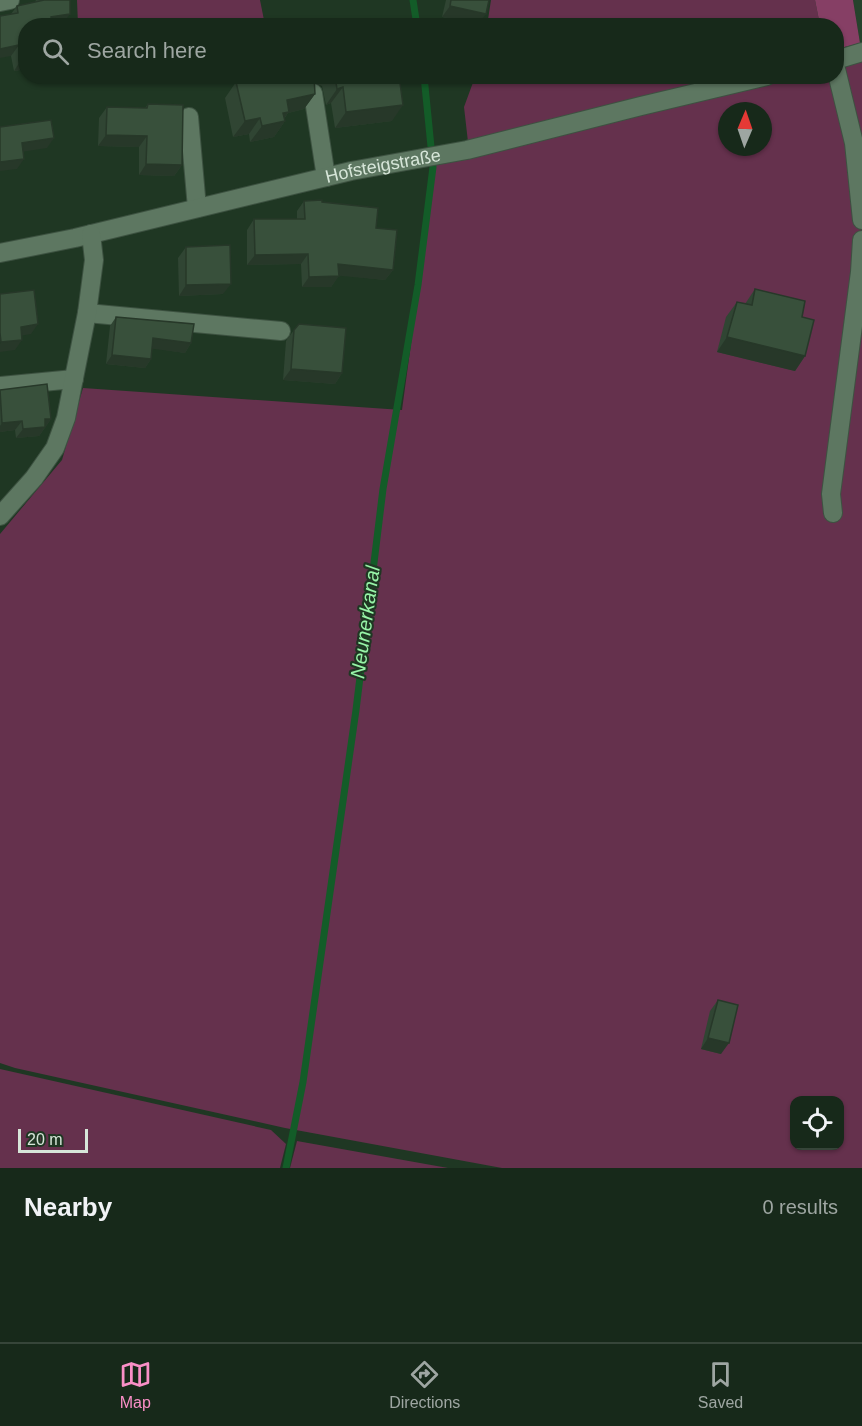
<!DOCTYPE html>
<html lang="en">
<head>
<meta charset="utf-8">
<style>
	body { margin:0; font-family:Arial,sans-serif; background:#243527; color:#f1f3f6 }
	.controls { position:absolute; right:18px; bottom:18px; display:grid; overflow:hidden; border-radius:12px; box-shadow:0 2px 4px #0004 }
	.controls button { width:54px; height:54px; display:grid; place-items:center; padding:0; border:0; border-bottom:2px solid #364539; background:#17291a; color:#f1f3f6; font:30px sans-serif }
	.compass { position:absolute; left:718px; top:102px; width:54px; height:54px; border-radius:50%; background:#17291a; box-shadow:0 2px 4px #0004; rotate:2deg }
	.scale { position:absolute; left:18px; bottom:15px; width:70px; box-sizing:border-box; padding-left:6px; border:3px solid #d7e6d9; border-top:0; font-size:16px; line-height:21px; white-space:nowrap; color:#d7e6d9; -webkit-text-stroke:4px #1f3723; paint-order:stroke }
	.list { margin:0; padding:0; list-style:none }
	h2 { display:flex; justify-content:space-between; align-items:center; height:78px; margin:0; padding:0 24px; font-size:26px }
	h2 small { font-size:20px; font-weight:400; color:#9ea6a2 }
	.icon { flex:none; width:33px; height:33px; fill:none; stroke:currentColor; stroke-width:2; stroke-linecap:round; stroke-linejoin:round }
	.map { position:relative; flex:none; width:862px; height:1168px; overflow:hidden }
	.search { position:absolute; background:#17291a; box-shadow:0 2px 4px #0004; left:18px; right:18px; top:18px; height:66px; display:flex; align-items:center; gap:15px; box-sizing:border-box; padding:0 21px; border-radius:24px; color:#9ea6a2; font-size:22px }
	.sheet { height:174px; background:#17291a }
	nav { display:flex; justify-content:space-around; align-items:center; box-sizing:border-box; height:84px; border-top:2px solid #364539; background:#17291a; font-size:16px; color:#9ea6a2 }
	nav a { display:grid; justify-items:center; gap:3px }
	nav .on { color:#fa8fc7 }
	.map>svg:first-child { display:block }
</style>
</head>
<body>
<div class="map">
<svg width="862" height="1168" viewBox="0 0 862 1168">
	<rect width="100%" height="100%" fill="#1f3723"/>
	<polygon fill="#26432c" points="853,0 862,0 862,43 860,43"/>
	<g fill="#65314d" fill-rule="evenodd">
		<polygon points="77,0 260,0 265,25 78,25"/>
		<polygon points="491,0 815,0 820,25 487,26"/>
		<path d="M862 43V1168H502L285 1128 15 1068 0 1063V534L62 460 83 388 402 410 435 167 432 152 468 142 464 107 475 77 836 76 837 49ZM727 111H763V147H727ZM794 1100H840V1146H794Z"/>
		<polygon points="0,1069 271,1130 286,1144 280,1168 0,1168"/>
		<polygon points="297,1141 448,1168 290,1168"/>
	</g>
	<polygon fill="#863f65" points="815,0 853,0 860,43 837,49 836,26 820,25"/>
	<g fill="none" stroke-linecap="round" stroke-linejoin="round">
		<g stroke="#135c28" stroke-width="7">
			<polyline points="413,0 417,26"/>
			<polyline points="286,1168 303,1082 356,710 383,489 418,285 433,167 424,76"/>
		</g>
		<g stroke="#3d5241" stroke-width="20">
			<g id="minor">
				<polyline points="0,2 10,0"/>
				<polyline points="836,60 862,52"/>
				<polyline points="836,69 854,143 862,220"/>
				<polyline points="313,93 326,177"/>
				<polyline points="189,117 197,208"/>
				<path id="s1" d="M0 253 75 238 351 171 467 150 641 106 767 76"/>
				<polyline points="87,313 281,331"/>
				<polyline points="0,386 74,379"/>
				<polyline points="833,513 831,494 860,272 862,240"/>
				<polyline points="0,516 34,478 55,448 66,418 87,313 94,260 91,234"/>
			</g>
		</g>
		<use href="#minor" stroke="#5d7761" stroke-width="18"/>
	</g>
	<g fill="#304533">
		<polygon points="36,0 70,0 63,24 26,26 26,69 14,71 11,56 11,14 17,6 35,2"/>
		<polygon points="446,0 489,0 478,24 442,17"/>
		<polygon points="262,76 399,76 392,121 335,128 331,103 326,105 322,86 314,83 315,94 304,109 288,113 284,119 285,121 274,137 250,142 249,134 233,137 225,98 236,82"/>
		<polygon points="148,104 182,165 174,176 139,175 139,147 98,146 99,118 107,107 145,108"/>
		<polygon points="304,201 322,202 376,228 393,270 385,280 339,275 331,287 302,287 301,264 247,265 247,230 254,219 297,219 297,211"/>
		<polygon points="186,247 223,294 179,296 178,258"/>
		<polygon points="755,289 802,317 805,356 795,371 717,352 726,317 737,302 745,304"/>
		<polygon points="116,317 191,343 185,353 152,348 151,359 145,368 106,364 110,326"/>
		<polygon points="294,330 342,373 335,384 283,380 286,341"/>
		<polygon points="0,390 51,419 39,436 16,438 15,430 0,432"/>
		<polygon points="718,1000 721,1054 701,1049 710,1011"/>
	</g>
	<g fill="#273829">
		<polygon points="450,6 486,14 478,24 442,17"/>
		<polygon points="70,14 63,24 56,26 45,26 51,17"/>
		<polygon points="19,45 11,56 0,58 0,49"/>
		<polygon points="26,59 26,69 14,71 21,60"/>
		<polygon points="343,87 331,103 326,105 337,89"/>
		<polygon points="315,94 304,109 288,113 282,121 285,121 274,137 250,142 262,126 287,100"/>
		<polygon points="403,105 392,121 335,128 346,112"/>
		<polygon points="260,118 249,134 233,137 245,121"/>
		<polygon points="106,135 147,136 139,147 98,146"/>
		<polygon points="54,138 47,148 15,153 22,143"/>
		<polygon points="24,159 17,169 0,171 0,162"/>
		<polygon points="146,164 182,165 174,176 139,175"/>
		<polygon points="308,254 301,264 247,265 255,255"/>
		<polygon points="338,264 393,270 385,280 331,275"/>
		<polygon points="339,276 331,287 302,287 309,277"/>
		<polygon points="231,284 223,294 179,296 186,285"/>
		<polygon points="38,324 31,334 14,337 21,327"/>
		<polygon points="727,337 805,356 795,371 717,352"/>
		<polygon points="153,338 191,343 185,353 147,348"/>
		<polygon points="22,340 15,350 0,352 0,344 1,342"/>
		<polygon points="112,355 151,359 145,368 106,364"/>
		<polygon points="291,369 342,373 335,384 283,380"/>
		<polygon points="45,419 51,419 39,436 16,438 23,429"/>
		<polygon points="22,421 15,430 0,432 0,426 2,423"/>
		<polygon points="708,1038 729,1043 721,1054 701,1049"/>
	</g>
	<g fill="#38503b" stroke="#273829" stroke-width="1.5">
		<polygon points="44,0 70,0 70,14 51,17 52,26 26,26 26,59 21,60 19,45 0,49 0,16 18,13 17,6"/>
		<polygon points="451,0 489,0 486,14 450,6"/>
		<polygon points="262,76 314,76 315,94 287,100 289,112 283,113 285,121 262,126 260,118 245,121 236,82"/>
		<polygon points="335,76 399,76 403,105 346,112 343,87 337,89"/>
		<polygon points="148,104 183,105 182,165 146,164 147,136 106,135 107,107 147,108"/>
		<polygon points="51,120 54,138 22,143 24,159 0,162 0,127"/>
		<polygon points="322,200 322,202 378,208 376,228 397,230 393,270 338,264 339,276 309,277 308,254 255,255 254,219 305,219 304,201"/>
		<polygon points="230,245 231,284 186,285 186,247"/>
		<polygon points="755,289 805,301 802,317 814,320 805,356 727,337 737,302 752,305"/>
		<polygon points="34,290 38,324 21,327 22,340 1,342 0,333 0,294"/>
		<polygon points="116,317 194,324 191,343 153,338 151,359 112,355"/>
		<polygon points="299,324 346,328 342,373 291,369 294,330"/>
		<polygon points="47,384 51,419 45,419 45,427 23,429 22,421 2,423 0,390"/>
		<polygon points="718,1000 738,1005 729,1043 708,1038"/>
	</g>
	<g text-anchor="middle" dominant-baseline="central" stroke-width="4.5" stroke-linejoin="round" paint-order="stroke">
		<g font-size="18" fill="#d7e6d9" stroke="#1f3723">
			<text stroke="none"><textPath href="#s1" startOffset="393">Hofsteigstraße</textPath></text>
		</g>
		<g font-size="20" font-style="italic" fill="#97f4a7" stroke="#1f3723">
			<text transform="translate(365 622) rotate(-82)">Neunerkanal</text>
		</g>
	</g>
</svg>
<div class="controls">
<button><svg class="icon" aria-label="locate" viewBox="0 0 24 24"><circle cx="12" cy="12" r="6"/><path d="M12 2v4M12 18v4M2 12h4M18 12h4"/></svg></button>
</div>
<svg class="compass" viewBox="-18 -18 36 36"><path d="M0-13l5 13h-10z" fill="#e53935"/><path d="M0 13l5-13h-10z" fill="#9ea6a2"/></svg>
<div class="scale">20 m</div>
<div class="search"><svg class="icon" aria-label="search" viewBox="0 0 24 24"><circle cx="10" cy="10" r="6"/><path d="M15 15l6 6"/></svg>Search here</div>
</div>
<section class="sheet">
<h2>Nearby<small>0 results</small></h2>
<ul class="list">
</ul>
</section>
<nav>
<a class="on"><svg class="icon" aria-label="map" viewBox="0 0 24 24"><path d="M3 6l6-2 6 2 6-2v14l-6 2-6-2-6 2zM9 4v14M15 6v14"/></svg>Map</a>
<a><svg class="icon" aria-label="directions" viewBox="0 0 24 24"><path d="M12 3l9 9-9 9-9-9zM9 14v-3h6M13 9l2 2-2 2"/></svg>Directions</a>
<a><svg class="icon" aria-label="saved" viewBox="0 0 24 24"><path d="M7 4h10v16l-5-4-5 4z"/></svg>Saved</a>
</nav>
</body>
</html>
